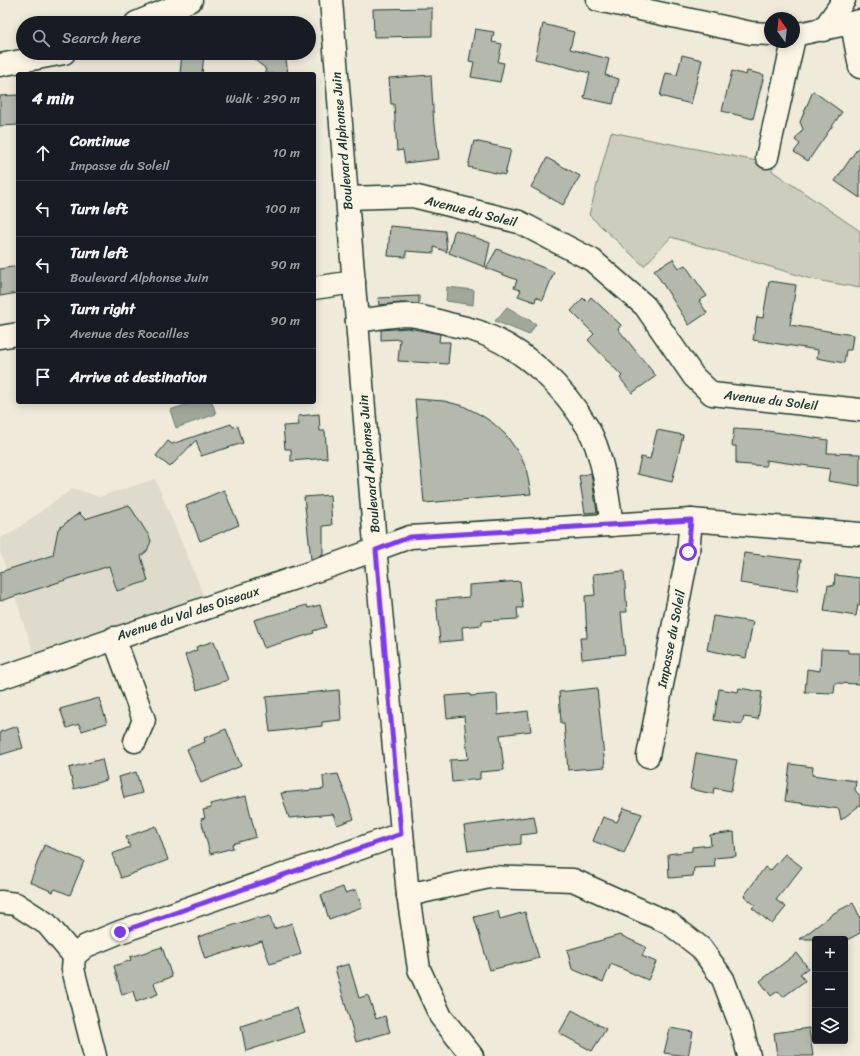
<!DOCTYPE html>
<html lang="en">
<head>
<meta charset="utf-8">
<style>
	body { margin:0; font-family:Sriracha,sans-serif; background:#20242c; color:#f1f3f6 }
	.controls { position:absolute; right:12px; bottom:12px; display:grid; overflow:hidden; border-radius:4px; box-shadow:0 2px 10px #0003 }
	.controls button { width:36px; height:36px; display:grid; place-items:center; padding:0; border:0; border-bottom:1px solid #363941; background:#171b24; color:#f1f3f6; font:20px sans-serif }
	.compass { position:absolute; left:764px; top:12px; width:36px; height:36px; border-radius:50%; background:#171b24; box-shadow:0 2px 10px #0003; rotate:345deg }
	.stop { position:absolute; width:12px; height:12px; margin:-9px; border:3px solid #7c3aed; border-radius:50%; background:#fff }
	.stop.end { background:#7c3aed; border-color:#fff; box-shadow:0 1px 4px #0008 }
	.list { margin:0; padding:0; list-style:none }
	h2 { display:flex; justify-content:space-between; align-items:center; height:52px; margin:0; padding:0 16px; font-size:17px }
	h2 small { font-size:13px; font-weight:400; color:#9ea1a6 }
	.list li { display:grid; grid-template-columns:26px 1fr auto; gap:12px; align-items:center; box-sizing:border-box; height:56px; padding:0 16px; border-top:1px solid #363941 }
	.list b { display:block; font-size:15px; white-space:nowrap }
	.list p { margin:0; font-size:13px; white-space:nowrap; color:#9ea1a6 }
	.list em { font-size:13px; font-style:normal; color:#9ea1a6 }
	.icon { flex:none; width:22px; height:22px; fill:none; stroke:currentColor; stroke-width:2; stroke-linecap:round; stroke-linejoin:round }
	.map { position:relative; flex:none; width:860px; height:1056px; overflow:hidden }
	.search { position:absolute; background:#171b24; box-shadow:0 2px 10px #0003; left:16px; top:16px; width:300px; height:44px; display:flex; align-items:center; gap:10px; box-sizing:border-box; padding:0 14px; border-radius:22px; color:#9ea1a6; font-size:15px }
	.panel { position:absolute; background:#171b24; box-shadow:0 2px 10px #0003; left:16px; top:72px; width:300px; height:332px; border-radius:4px }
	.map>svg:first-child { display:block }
</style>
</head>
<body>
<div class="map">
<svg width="860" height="1056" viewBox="0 0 860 1056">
	<rect width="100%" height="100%" fill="#efeada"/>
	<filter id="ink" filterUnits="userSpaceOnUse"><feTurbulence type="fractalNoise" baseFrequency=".025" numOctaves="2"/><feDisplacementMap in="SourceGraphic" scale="8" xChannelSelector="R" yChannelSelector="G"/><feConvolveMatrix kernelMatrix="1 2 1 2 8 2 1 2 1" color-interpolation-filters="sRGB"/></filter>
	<g filter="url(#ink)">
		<polygon fill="#dedbcc" points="155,479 204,596 34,654 0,551 0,538 13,532 73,488 99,497"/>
		<polygon fill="#cccdbf" stroke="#76857a" points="611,132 772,164 772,171 860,231 860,288 811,279 671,237 644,266 589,215"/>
		<g fill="#9fa89a" stroke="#6c7d71">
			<polygon points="447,287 474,290 473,305 446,301"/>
			<polygon points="507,307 536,324 529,335 495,321"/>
			<polygon points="194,402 212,402 216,414 176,428 170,410"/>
		</g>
		<g fill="#b5b9ad" stroke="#1f3d34">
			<polygon points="432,8 432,36 374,37 373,9"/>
			<polygon points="543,24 574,32 570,49 609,59 605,75 619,79 613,104 584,98 590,73 535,59"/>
			<polygon points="475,29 494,32 492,42 502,44 498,62 504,63 500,82 471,77 474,62 469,61"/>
			<polygon points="182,53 204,54 202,74 180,74"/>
			<polygon points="246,53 285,53 288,74 266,74 265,68"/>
			<polygon points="682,55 702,60 691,104 660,96 666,73 677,75"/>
			<polygon points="732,71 746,75 747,71 764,75 753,119 722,111"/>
			<polygon points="431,75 434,126 435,125 439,159 405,163 403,150 397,151 394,104 391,104 389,78"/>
			<polygon points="813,91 842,112 808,161 794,152 800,144 795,140 803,129 800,122"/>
			<polygon points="18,95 18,125 0,126 0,96"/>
			<polygon points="474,141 511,149 505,175 468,167"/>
			<polygon points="860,145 860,198 835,181"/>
			<polygon points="547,158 580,176 563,205 531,187"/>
			<polygon points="390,226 445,231 447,252 434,247 434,253 406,251 406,257 388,256"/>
			<polygon points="456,230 490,243 485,267 449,253 454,232"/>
			<polygon points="497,249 554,272 543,300 536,297 535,302 518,296 521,290 514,288 517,280 486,268"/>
			<polygon points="673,259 679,268 685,265 707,296 699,301 707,313 689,325 654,270"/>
			<polygon points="18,266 18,293 0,296 0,269"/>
			<polygon points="769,281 796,285 790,325 853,335 851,350 846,350 844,363 817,358 818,350 753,340 757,317 763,318"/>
			<polygon points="419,296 419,304 401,303 379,305 378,298"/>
			<polygon points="591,297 621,325 618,329 656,376 632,393 620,378 622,376 588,340 594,334 571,311 583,298 587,302"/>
			<polygon points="408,328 440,334 439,342 450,342 448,364 398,361 400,339 381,340 381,330"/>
			<polygon points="415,399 444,401 463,406 481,415 493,423 506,435 520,455 526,468 531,494 424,503"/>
			<polygon points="319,414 320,431 325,431 327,458 291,461 291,449 285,449 283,426 299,425 298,416"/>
			<polygon points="231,424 233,427 238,426 243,443 201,456 196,440 170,467 156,456 168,441 172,444"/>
			<polygon points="734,429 768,431 828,440 827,453 860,454 860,486 828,481 830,469 766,460 766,466 736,464 736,446 732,446"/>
			<polygon points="657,430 683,435 672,482 637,474 641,457 650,459"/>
			<polygon points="591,473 597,512 585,513 579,476"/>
			<polygon points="224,490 239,525 200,541 186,506"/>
			<polygon points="330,495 332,525 323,526 323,555 311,559 304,497"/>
			<polygon points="129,505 149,536 151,541 147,551 141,556 148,581 117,591 109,566 0,601 0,572 53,555 58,529 79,513 85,519"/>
			<polygon points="744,553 801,560 797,591 740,583"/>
			<polygon points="624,571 627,612 621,612 625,654 582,659 580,638 587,638 585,596 595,595 593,574"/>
			<polygon points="835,575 860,578 860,606 858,605 856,616 824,611 828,585 834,586"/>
			<polygon points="520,581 523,608 517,608 518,619 482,621 482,625 462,627 463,640 440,642 436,600 469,597 469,585"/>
			<polygon points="307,605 308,608 320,605 326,627 313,631 314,633 264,648 254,620"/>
			<polygon points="713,616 753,622 746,658 707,650"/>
			<polygon points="214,641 228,680 197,690 185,655 197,650 196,647"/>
			<polygon points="821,649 848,650 848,653 860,653 860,684 835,683 834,693 805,692 807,669 820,671"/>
			<polygon points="597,688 605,767 568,770 564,723 561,723 559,692"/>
			<polygon points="739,688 762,692 758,719 744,717 742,724 714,720 719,689 738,692"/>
			<polygon points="339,690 341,720 322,722 322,726 270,732 266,697"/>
			<polygon points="470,694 470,696 497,694 498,715 528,711 531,731 500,735 504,770 480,772 480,779 452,782 450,760 468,759 464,716 447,718 445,696"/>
			<polygon points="99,698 107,723 82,731 79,724 67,728 60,709"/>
			<polygon points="17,726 23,748 0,755 0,732"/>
			<polygon points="226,729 241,766 201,783 187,749 205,742 204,738"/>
			<polygon points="696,753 737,760 731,791 714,788 713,794 690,789"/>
			<polygon points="102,759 107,780 74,789 69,768"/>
			<polygon points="790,764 813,767 812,775 856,781 855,790 860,796 860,805 841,820 839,809 785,801"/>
			<polygon points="136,772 142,793 124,798 119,777"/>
			<polygon points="338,774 354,819 337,825 333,814 289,818 281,793 324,789 323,776"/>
			<polygon points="246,796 256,837 232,844 233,848 210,854 201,819 205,818 203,810 211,808 210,804"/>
			<polygon points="624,808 642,814 624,853 593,841 603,817 617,822"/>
			<polygon points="534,816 537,833 521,835 521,844 468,851 464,826"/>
			<polygon points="156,826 168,860 121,878 112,854 130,847 126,837"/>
			<polygon points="734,832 736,856 714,858 715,867 694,868 693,876 669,878 668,854 692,851 692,847 711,845 710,835"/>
			<polygon points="44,845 84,861 70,895 55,889 53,892 30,882"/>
			<polygon points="785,854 802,867 776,900 786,907 772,924 752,908 755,905 744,896 765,867 770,871"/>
			<polygon points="343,887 345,893 356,890 362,907 329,919 321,895"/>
			<polygon points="853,903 860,917 860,933 849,939 800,939 834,913"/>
			<polygon points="498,911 500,919 525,912 539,958 490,970 474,917"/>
			<polygon points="270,916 274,929 292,923 301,954 270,964 262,941 205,959 198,937 258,917 259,919"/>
			<polygon points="620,935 646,947 642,956 656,962 648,980 611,964 603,982 572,969 567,950"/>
			<polygon points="162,947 172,977 154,983 158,994 136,1002 133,991 122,995 114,966 131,960 130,957"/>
			<polygon points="797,953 808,968 800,974 805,981 783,997 778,991 771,996 760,981"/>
			<polygon points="349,964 359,998 368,995 376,1019 385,1016 390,1032 356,1042 335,968"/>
			<polygon points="297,1008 305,1032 246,1051 241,1026"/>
			<polygon points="572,1010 606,1029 592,1051 559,1033"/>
			<polygon points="670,1028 693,1032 688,1056 664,1053"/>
			<polygon points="809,1028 813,1056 777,1056 774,1033"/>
		</g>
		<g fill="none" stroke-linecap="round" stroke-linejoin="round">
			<g stroke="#1f3d34" stroke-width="25">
				<g id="minor">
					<polyline points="331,0 377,569 408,895 419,969 441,1017 472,1056"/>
					<polyline points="598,0 751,33 770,34"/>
					<polyline points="136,23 191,0"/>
					<polyline points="852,24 860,67"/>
					<polyline points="823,30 844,0"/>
					<polyline points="794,35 860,21"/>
					<polyline points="0,65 64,53"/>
					<polyline points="767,157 793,42"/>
					<polyline points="347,198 413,196 519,222 592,260 645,306 694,377 712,394 860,410"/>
					<polyline points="314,288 354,282"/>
					<path d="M357 321C373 319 392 315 408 315 423 316 438 321 453 325 462 327 473 329 482 333 527 351 564 387 588 428 604 456 607 494 612 525"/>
					<polyline points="0,337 18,334"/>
					<polyline points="114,638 144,720 135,741"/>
					<polyline points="0,678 333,565 410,537 691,520 860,534"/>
					<polyline points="648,756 688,552 691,520"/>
					<polyline points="408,895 489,877 573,880 669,923 701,948 723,979 742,1029 749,1056"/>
					<polyline points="0,902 16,904 47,924 74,956"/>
					<polyline points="95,1056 73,969 74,956 86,946 120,932 401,834"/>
				</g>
			</g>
			<use href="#minor" stroke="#fcf5e5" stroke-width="22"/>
		</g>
	</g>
	<g fill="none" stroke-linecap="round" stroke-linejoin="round" filter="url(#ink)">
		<polyline stroke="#7c3aed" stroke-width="5" points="120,932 401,834 376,550 410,537 691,520 688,552"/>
	</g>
	<g text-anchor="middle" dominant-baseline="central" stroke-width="3.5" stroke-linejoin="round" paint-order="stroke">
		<g font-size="13" fill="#1f3d34" stroke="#fcf5e5">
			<text transform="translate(342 141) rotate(-95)">Boulevard Alphonse Juin</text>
			<text transform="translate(471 211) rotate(14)">Avenue du Soleil</text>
			<text transform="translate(771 400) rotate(7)">Avenue du Soleil</text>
			<text transform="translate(369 464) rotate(-95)">Boulevard Alphonse Juin</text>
			<text transform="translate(188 613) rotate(-18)">Avenue du Val des Oiseaux</text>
			<text transform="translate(671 639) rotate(-79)">Impasse du Soleil</text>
		</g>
	</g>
</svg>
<div class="controls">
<button>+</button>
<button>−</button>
<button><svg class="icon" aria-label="layers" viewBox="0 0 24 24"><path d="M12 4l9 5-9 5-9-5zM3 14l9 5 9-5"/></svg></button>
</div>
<svg class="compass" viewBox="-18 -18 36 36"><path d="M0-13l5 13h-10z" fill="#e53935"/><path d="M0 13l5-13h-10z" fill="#9ea1a6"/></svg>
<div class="stop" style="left:688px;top:552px"></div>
<div class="stop end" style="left:120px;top:932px"></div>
<div class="search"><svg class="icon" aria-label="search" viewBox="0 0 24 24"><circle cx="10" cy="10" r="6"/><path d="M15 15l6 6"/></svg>Search here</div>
<section class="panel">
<h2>4 min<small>Walk · 290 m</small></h2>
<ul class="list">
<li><svg class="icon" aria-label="ahead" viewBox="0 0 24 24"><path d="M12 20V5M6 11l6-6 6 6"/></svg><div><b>Continue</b><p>Impasse du Soleil</p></div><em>10 m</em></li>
<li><svg class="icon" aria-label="left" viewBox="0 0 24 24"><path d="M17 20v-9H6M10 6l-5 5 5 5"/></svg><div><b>Turn left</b></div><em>100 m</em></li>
<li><svg class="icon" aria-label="left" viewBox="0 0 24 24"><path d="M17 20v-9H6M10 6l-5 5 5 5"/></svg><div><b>Turn left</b><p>Boulevard Alphonse Juin</p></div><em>90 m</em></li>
<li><svg class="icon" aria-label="right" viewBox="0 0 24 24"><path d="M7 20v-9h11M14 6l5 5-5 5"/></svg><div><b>Turn right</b><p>Avenue des Rocailles</p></div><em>90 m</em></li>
<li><svg class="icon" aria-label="arrive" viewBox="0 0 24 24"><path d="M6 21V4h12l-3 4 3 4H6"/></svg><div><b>Arrive at destination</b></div></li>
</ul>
</section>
</div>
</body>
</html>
